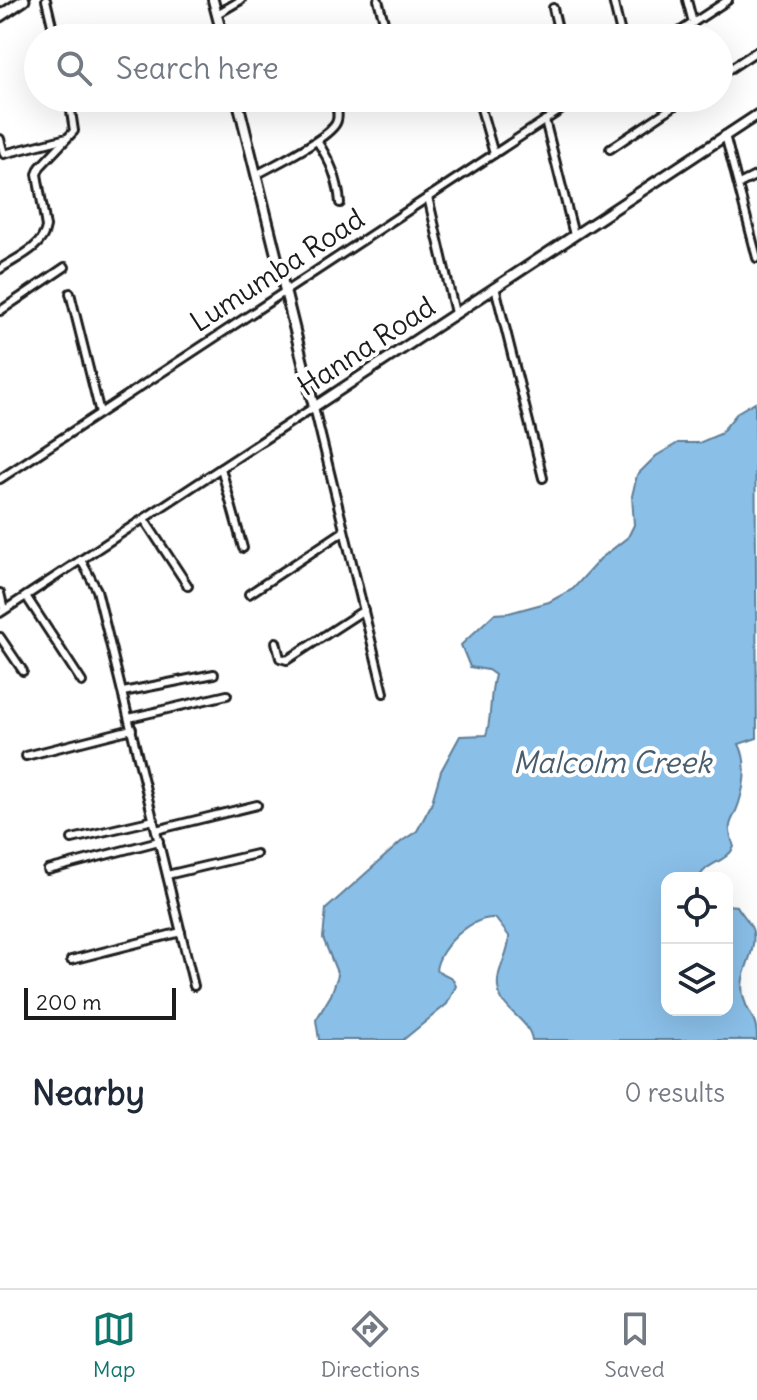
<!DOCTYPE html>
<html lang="en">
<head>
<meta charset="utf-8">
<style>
	body { margin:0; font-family:Delius,sans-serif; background:#f2f2f3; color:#1f2937 }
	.controls { position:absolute; right:24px; bottom:24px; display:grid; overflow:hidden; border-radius:16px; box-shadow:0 8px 32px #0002 }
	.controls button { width:72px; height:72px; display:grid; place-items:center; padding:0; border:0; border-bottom:2px solid #e0e1e3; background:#fff; color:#1f2937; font:40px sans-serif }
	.scale { position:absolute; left:24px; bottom:20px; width:152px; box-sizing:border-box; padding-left:8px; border:4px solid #1c1c1c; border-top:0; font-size:22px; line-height:28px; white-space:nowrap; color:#1c1c1c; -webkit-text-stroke:6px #fff; paint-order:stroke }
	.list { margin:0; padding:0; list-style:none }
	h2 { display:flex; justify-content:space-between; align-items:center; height:104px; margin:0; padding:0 32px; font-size:34px }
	h2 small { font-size:26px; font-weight:400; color:#747a83 }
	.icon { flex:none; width:44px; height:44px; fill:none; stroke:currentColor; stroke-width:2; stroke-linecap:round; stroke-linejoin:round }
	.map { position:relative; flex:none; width:757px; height:1040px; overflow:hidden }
	.search { position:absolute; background:#fff; box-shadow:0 8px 32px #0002; left:24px; right:24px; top:24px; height:88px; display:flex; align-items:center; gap:20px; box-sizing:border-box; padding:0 28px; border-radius:44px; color:#747a83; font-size:30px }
	.sheet { height:248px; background:#fff }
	nav { display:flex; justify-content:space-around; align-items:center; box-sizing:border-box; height:112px; border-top:2px solid #e0e1e3; background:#fff; font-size:22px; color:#747a83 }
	nav a { display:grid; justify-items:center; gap:4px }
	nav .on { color:#0f766e }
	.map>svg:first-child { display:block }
</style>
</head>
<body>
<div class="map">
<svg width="757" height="1040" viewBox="0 0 757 1040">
	<rect width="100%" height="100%" fill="#fff"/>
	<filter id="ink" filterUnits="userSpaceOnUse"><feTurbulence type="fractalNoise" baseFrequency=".0125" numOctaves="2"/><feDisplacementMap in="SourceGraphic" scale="16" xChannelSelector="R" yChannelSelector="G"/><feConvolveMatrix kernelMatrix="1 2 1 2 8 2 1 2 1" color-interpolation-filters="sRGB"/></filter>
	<g filter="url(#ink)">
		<path fill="#8abfe8" stroke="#5e7e96" stroke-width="2" d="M755 402 757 738 739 744C748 762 745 784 739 803 732 825 725 820 734 847 726 863 706 862 699 878H667V1010H727V905L737 906C742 915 751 922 753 932 757 956 736 974 744 999 749 1018 757 1015 757 1040H532C529 1018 500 1011 498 987 496 969 510 953 509 936L495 918C470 917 439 947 436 970L452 978 456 986 447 1004 403 1040H319L316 1020 331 995 338 975 323 938 326 909 402 841 417 831 431 805 441 771 460 736 486 735C492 720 489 695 495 675L488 670 470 667 461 645 494 614 509 613 549 602 573 589 600 559 628 537 634 525 632 496 637 475 656 456 678 443H699L720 434 738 412Z"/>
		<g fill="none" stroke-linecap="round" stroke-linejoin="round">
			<g stroke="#1c1c1c" stroke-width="12">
				<g id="minor">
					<polyline points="46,0 55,38"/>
					<polyline points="378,0 386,29 380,38"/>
					<polyline points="613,0 622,38"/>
					<polyline points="687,0 693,23"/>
					<polyline points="553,8 560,38"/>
					<polyline points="217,14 241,0"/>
					<polyline points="670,38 728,0"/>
					<polyline points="719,76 757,51"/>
					<polyline points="478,98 494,154"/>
					<polyline points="545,120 574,235"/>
					<polyline points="725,135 757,258"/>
					<polyline points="0,139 4,154 67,138"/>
					<path d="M317 141C330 161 338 178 340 203"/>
					<polyline points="610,149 686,98"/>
					<path d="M256 175C274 165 328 139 336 123 340 115 336 106 334 98"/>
					<polyline points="739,184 757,175"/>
					<polyline points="428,197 455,313"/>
					<path d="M0 269C16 258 43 248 46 227L37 174 40 167 74 131 69 98"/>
					<polyline points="495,287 543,478"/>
					<polyline points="70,293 100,413"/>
					<polyline points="0,311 65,267"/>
					<polyline points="221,468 243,548"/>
					<polyline points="0,479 579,98"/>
					<polyline points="144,519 188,586"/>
					<polyline points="81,560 97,590 194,986"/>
					<polyline points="0,593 4,610"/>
					<polyline points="249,594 344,531"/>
					<polyline points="26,596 82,682"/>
					<polyline points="0,613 314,407 384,693"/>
					<polyline points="0,637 23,671"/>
					<polyline points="276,642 280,658 287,660 364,610"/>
					<polyline points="123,692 214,674"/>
					<polyline points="129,718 227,695"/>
					<polyline points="26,756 132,729"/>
					<polyline points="156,830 257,805"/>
					<polyline points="72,839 154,820"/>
					<polyline points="48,870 159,841"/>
					<polyline points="167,875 256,854"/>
					<polyline points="71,960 181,932"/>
				</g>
			</g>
			<g stroke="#1c1c1c" stroke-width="14">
				<g id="tertiary">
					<polyline points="213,0 223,38"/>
					<polyline points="237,98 314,407 757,115"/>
				</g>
			</g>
			<g stroke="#1c1c1c" stroke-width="15">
				<polyline id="secondary" points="0,16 24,0"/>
			</g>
			<use href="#minor" stroke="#fff" stroke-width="6"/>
			<use href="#tertiary" stroke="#fff" stroke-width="8"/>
			<use href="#secondary" stroke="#fff" stroke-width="9"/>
		</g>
	</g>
	<g text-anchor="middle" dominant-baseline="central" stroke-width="8" stroke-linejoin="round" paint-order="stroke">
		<g font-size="28" fill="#1c1c1c" stroke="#fff">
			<text transform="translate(277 270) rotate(-33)">Lumumba Road</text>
			<text transform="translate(366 346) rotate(-33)">Hanna Road</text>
		</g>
		<g font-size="30" font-style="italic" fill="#485d6e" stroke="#fff">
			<text x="612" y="762">Malcolm Creek</text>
		</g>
	</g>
</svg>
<div class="controls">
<button><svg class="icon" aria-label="locate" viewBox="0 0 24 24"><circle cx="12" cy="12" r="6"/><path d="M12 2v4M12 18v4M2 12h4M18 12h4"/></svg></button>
<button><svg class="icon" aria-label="layers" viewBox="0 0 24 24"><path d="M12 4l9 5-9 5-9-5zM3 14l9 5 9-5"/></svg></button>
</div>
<div class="scale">200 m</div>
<div class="search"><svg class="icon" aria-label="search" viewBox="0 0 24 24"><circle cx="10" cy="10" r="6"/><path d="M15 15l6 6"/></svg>Search here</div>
</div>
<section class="sheet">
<h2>Nearby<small>0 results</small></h2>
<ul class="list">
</ul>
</section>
<nav>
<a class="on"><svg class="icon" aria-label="map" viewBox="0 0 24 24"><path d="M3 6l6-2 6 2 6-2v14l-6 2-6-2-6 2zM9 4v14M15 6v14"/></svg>Map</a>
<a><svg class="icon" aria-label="directions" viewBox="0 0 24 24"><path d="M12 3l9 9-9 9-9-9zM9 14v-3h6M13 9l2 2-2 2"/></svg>Directions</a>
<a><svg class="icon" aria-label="saved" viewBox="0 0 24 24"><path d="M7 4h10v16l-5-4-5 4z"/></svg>Saved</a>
</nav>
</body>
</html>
